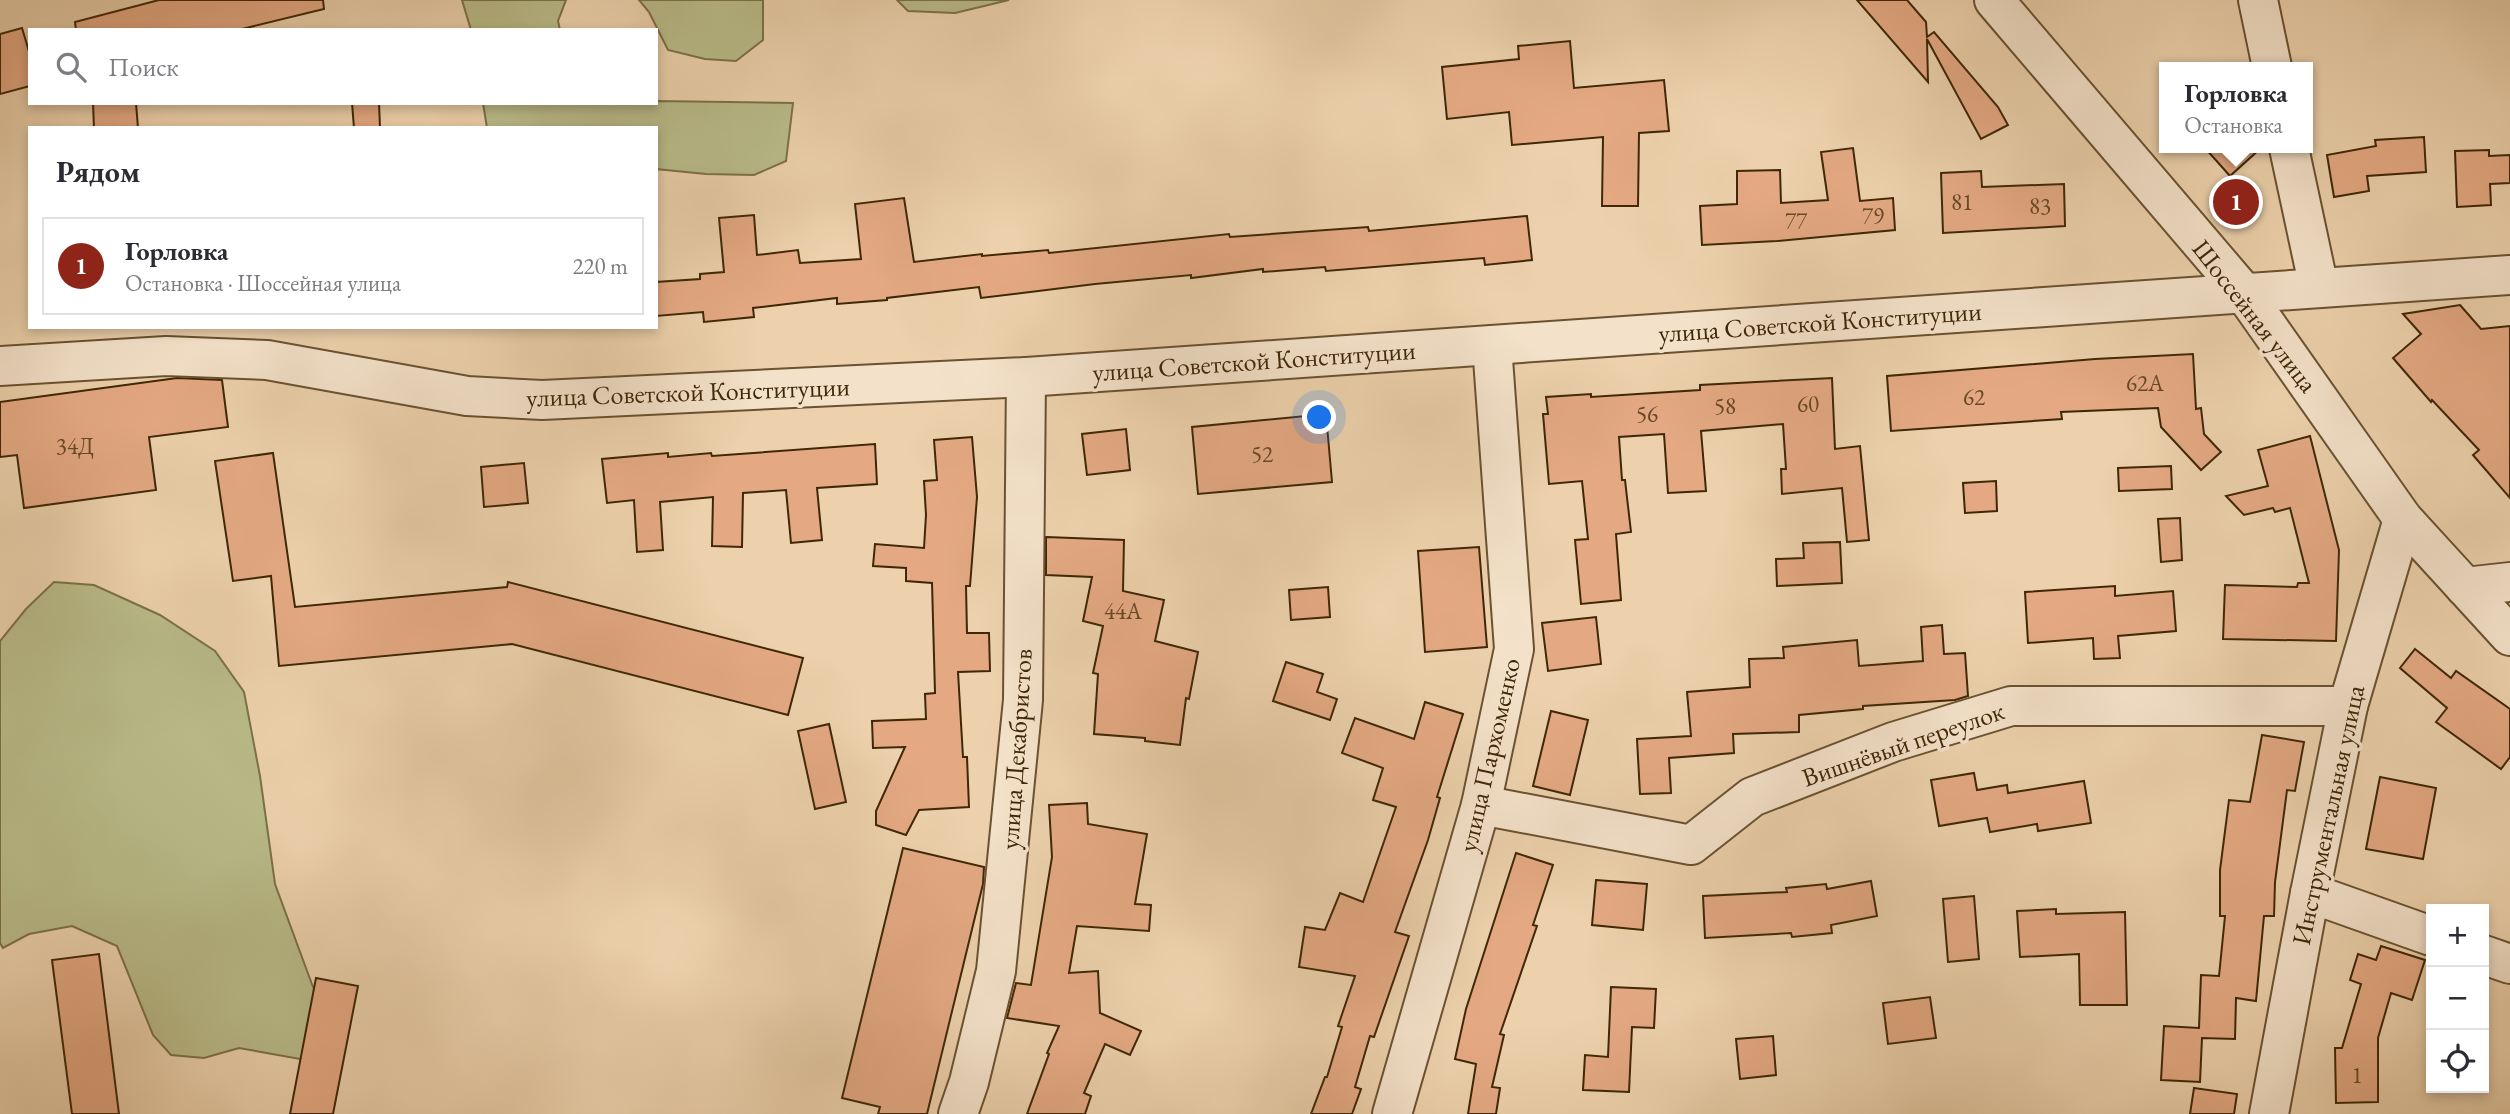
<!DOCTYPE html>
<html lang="ru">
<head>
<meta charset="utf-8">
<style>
	body { margin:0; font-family:"EB Garamond",serif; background:#f7f7f7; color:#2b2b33 }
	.controls { position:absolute; right:21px; bottom:21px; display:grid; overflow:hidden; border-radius:0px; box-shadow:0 4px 10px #0003 }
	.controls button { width:63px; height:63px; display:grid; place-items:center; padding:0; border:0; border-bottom:2px solid #e1e1e2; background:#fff; color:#2b2b33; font:35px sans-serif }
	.you { position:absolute; left:1320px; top:418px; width:24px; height:24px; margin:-18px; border:5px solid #fff; border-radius:50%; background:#1a73e8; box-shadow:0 0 0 10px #1a73e833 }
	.badge { display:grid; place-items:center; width:46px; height:46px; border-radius:50%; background:#8f2418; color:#fff; font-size:23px; font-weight:700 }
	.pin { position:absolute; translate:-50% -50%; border:4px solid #fff; box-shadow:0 2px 7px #0006 }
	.popup { position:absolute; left:2159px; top:62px; width:154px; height:91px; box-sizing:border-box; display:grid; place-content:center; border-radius:0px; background:#fff; filter:drop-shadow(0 2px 5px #0005); font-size:23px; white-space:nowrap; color:#7c7c81 }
	.popup b { font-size:26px; color:#2b2b33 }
	.popup::after { content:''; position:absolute; left:50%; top:100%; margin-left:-14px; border:14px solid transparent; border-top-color:#fff }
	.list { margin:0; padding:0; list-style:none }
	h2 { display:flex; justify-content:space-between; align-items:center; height:91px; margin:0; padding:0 28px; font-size:30px }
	h2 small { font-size:23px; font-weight:400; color:#7c7c81 }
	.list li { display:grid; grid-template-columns:46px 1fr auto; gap:21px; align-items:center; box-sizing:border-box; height:98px; margin:0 14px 14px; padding:0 14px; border:2px solid #e1e1e2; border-radius:0px }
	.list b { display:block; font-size:26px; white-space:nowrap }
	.list p { margin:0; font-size:23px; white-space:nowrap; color:#7c7c81 }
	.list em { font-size:23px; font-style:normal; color:#7c7c81 }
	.icon { flex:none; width:38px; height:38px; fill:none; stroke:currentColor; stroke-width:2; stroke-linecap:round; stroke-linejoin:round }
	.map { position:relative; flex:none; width:2510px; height:1114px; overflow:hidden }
	.search { position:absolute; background:#fff; box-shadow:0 4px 10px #0003; left:28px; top:28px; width:630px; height:77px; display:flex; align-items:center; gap:18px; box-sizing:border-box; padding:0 24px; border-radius:0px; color:#7c7c81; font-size:26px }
	.panel { position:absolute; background:#fff; box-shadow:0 4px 10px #0003; left:28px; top:126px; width:630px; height:203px; border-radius:0px }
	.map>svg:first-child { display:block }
</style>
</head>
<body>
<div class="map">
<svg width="2510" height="1114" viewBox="0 0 2510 1114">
	<rect width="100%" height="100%" fill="#ecd1ac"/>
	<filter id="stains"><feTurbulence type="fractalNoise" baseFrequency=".00286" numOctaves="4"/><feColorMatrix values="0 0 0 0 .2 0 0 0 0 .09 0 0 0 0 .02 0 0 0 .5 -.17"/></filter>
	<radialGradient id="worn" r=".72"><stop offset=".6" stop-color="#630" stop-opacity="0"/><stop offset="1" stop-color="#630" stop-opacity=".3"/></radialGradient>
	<g fill="#b9bb89" stroke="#7c7148" stroke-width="2">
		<polygon points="462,0 566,0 558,21 560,30 471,30"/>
		<polygon points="639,0 763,0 763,40 736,61 705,59 668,50 649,12"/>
		<polygon points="897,0 1009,0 955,13 908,11"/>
		<polygon points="656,101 793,103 786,161 754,175 706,174 656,169 656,128 487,128 483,103 656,103"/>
		<polygon points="54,582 94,585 160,615 215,651 244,692 260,776 275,884 313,987 336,1011 336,1034 300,1059 239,1048 204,1058 171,1055 153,1035 117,946 72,926 29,934 3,948 0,943 0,641 26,609"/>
	</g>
	<g fill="#e4a983" stroke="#3f2707" stroke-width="2">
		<polygon points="159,0 323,0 324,9 238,30 76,30 75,22"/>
		<polygon points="1857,0 1907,0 1926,22 1927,37 1934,32 1998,107 2008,125 1981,139 1927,39 1928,82"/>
		<polygon points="22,28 30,55 30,86 0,94 0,34"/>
		<polygon points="1570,41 1574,88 1664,80 1669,131 1639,133 1638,206 1602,206 1603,137 1512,145 1509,112 1447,119 1442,67 1519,59 1518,46"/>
		<polygon points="93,103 136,103 138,128 94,128"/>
		<polygon points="352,103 379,103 380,128 354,128"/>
		<polygon points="2424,137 2426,172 2367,176 2369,191 2334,197 2327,155 2376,146 2375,140"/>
		<polygon points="1853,148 1860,201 1893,198 1895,230 1777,241 1702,245 1700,206 1737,204 1737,171 1780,170 1781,203 1828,200 1821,152"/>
		<polygon points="2205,148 2261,148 2230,176"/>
		<polygon points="2489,150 2489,156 2510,155 2510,183 2490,184 2491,205 2457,207 2455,151"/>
		<polygon points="1981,171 1982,187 2064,184 2065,226 1943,233 1941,173"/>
		<polygon points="904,198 914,262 982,254 982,256 1048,250 1049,253 1229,234 1230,237 1368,227 1369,231 1527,216 1532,260 1485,265 1484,258 1326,271 1325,267 1263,272 1263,269 1191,278 1191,275 1095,284 981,298 979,287 887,298 887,300 837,304 837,298 753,308 754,317 704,322 703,312 656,316 656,282 700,279 700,274 724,272 719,218 754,215 757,255 798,250 800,263 861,259 855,204"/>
		<polygon points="2460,305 2481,329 2510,326 2510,498 2473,455 2479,450 2432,400 2431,402 2393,358 2421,334 2403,314"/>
		<polygon points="2193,354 2196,409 2201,408 2204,434 2221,452 2201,470 2161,427 2158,408 2061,412 2062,419 1891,431 1887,376 2095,359"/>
		<polygon points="177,378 222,380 228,427 149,437 156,490 24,508 17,455 0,457 0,402"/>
		<polygon points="1832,378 1835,449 1860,446 1869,540 1847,542 1842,488 1782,494 1781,469 1786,469 1783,424 1701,431 1706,491 1668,493 1664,434 1619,437 1622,480 1625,480 1631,532 1616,534 1621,600 1581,604 1575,540 1588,539 1582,481 1549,484 1543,414 1548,414 1546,397 1591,394 1591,397 1700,390 1700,385"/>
		<polygon points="1326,414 1332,482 1198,494 1192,427"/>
		<polygon points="1126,429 1130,470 1087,475 1082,434"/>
		<polygon points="2310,436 2339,550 2336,641 2223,639 2225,585 2297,587 2298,583 2309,583 2290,508 2275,512 2273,508 2244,515 2226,496 2268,486 2258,450"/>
		<polygon points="972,437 977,497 970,586 966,586 967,633 989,633 990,671 958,672 963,757 967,757 969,807 919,810 906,835 876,825 876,811 905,747 873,748 872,721 926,719 925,694 935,693 932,583 906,581 906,568 873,566 875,544 924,548 926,515 924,481 937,480 934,440"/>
		<polygon points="875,444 877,484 817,488 822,540 791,543 786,490 743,493 742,547 712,546 713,497 660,502 663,550 637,552 634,500 607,503 602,459 668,453 668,457 711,453 712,456"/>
		<polygon points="273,453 295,607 507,587 508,582 803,658 788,715 512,644 279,666 271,576 233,581 215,461"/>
		<polygon points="524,463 528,503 484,507 481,467"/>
		<polygon points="2171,466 2172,489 2119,491 2118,468"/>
		<polygon points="1996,481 1997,511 1965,513 1963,483"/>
		<polygon points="2180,518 2182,560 2161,562 2158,519"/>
		<polygon points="1046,537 1124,540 1123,591 1164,600 1155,641 1198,652 1189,699 1186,698 1180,745 1145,741 1145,738 1094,734 1098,674 1093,673 1103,626 1083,621 1092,577 1046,575"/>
		<polygon points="1840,542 1842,583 1777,586 1776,559 1804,558 1803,543"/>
		<polygon points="1479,547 1487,647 1425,652 1418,551"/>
		<polygon points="2115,586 2115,596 2173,591 2176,631 2118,636 2120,658 2094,659 2093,638 2028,643 2025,592"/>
		<polygon points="1328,587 1330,617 1291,620 1289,590"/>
		<polygon points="1596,617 1601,664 1548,671 1542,623"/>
		<polygon points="1942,625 1944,654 1965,653 1968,696 1955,700 1863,706 1863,709 1799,715 1799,732 1733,734 1734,753 1669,758 1671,793 1640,794 1637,739 1691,736 1687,692 1750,687 1749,659 1784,658 1783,647 1857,640 1859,666 1923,661 1921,627"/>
		<polygon points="2415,649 2451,678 2456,671 2510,709 2510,757 2501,769 2436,722 2447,708 2400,668"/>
		<polygon points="1286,662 1323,674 1317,692 1337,699 1330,720 1273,701"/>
		<polygon points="1425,702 1463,714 1437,797 1440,798 1428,840 1395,932 1409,936 1374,1037 1370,1036 1355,1087 1361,1089 1352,1114 1311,1114 1325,1077 1327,1077 1342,1027 1338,1026 1355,976 1299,967 1305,927 1325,930 1340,893 1363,902 1396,807 1373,800 1383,768 1342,753 1355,718 1414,739"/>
		<polygon points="1551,711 1588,720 1570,795 1533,786"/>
		<polygon points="829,724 846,802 815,809 798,731"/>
		<polygon points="2262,735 2304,742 2295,791 2287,790 2275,882 2274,916 2264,916 2256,1001 2236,998 2235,1039 2202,1038 2200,1082 2161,1080 2164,1026 2199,1028 2201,975 2219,976 2225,916 2220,916 2220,870 2229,800 2250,802"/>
		<polygon points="1974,773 1977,790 2007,785 2008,793 2084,781 2091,823 2038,831 2037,824 1990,832 1987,818 1939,826 1931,780"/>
		<polygon points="2380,777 2436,788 2423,859 2366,849"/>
		<polygon points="1087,803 1088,824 1147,834 1135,904 1151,905 1149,931 1077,926 1069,973 1098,971 1100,1013 1141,1031 1130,1055 1105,1044 1084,1093 1091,1096 1085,1114 1027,1114 1049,1054 1047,1053 1059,1026 1007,1018 1016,983 1031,985 1052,857 1049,805"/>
		<polygon points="903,848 984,867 983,884 927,1114 878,1114 880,1107 842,1098"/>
		<polygon points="1516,853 1553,865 1533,925 1537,926 1500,1034 1504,1035 1492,1087 1500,1088 1496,1114 1468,1114 1476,1064 1455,1059 1466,1009"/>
		<polygon points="1596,880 1647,884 1643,930 1592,925"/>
		<polygon points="1871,881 1877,916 1831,925 1832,933 1792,937 1791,933 1705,938 1703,896 1787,892 1786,888 1826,884 1827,889"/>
		<polygon points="1974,896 1979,959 1948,962 1943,899"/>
		<polygon points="2056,909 2056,914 2125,912 2127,1005 2080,1005 2079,954 2020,957 2017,911"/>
		<polygon points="2381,946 2425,960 2412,1000 2391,993 2378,1038 2378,1102 2336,1103 2335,1048 2342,1048 2361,984 2350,980 2358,954 2376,960"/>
		<polygon points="99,954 119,1114 72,1114 52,960"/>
		<polygon points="316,978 358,986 333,1114 290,1114"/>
		<polygon points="1611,987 1656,989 1654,1028 1632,1027 1629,1092 1583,1090 1585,1055 1608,1057"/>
		<polygon points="1930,997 1936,1038 1888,1044 1883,1003"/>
		<polygon points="1773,1036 1776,1075 1740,1079 1736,1039"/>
		<polygon points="2194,1088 2237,1094 2234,1114 2190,1114"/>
	</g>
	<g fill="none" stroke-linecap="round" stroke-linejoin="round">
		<g stroke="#6a5230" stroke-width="42">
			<g id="minor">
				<polyline points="1994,0 2244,293 2403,519 2510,636"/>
				<polyline points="2258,0 2272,67"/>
				<polyline points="2289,148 2319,288"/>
				<polyline points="0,366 166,356 267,360 467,396 542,400 1026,377 2510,275"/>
				<polyline points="2465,587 2510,582"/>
				<polyline points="1481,805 1691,845 1752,797 1893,742 2011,706 2348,706"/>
				<polyline points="2310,893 2431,936"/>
				<polyline points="2484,955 2510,964"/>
				<polyline points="958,1114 969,1082 996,971 1023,700 1026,377"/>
				<polyline points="1392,1114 1481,805 1514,649 1492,345"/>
				<polyline points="2269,1114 2310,893 2348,706 2403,519"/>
			</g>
		</g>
		<use href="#minor" stroke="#f3e1c9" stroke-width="38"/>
	</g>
	<g text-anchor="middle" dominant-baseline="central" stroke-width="7" stroke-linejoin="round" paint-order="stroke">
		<g font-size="23" fill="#684826">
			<text x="1962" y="202">81</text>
			<text x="2040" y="206">83</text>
			<text x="1873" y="216">79</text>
			<text x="1796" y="221">77</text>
			<text x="2145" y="383">62А</text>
			<text x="1974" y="397">62</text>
			<text x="1808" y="404">60</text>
			<text x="1725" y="406">58</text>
			<text x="1647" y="414">56</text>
			<text x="75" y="446">34Д</text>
			<text x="1262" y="454">52</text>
			<text x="1123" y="611">44А</text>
			<text x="2357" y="1075">1</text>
		</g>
		<g font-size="26" fill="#3f2707" stroke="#f3e1c9">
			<text transform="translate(2255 316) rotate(52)">Шоссейная улица</text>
			<text transform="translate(1820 322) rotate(-4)">улица Советской Конституции</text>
			<text transform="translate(1254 361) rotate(-4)">улица Советской Конституции</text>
			<text transform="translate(688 392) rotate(-2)">улица Советской Конституции</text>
			<text transform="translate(1903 744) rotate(-19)">Вишнёвый переулок</text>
			<text transform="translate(1016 749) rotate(-86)">улица Декабристов</text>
			<text transform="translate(1489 755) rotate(-77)">улица Пархоменко</text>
			<text transform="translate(2328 815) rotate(-78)">Инструментальная улица</text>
		</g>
	</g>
	<rect width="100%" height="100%" filter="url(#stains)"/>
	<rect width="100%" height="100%" fill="url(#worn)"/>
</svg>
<div class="controls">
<button>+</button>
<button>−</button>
<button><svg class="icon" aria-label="locate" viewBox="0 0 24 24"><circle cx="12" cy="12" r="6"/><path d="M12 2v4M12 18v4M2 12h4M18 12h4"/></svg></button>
</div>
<div class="you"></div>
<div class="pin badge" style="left:2236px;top:202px">1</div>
<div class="popup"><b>Горловка</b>Остановка</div>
<div class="search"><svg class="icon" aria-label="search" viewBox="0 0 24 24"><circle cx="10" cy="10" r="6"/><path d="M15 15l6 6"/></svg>Поиск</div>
<section class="panel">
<h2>Рядом<small></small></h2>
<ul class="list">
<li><span class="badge">1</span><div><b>Горловка</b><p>Остановка · Шоссейная улица</p></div><em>220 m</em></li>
</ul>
</section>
</div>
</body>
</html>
